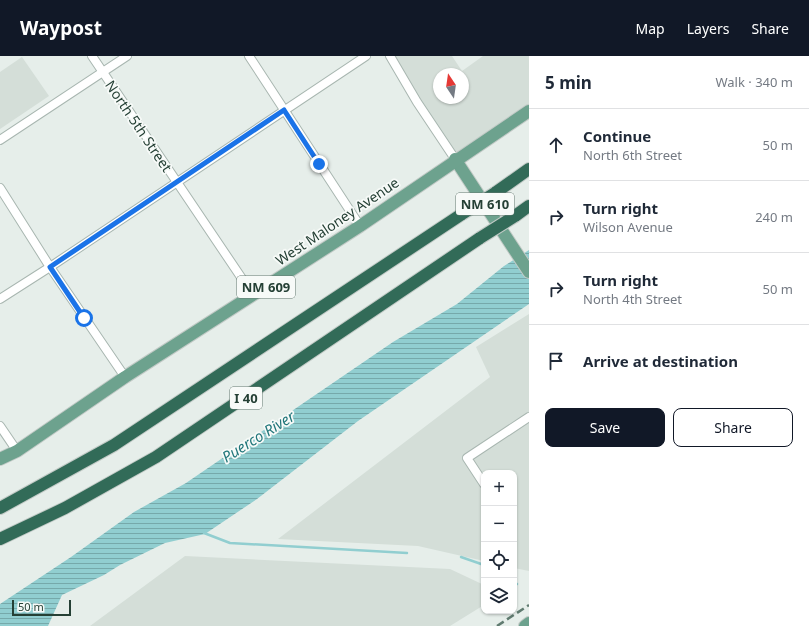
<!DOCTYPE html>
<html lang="en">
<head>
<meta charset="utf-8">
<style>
	body { margin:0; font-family:"Noto Sans",sans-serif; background:#f6f6f7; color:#1f2937 }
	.controls { position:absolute; right:12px; bottom:12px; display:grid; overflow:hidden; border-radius:8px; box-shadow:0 1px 3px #0004 }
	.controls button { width:36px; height:36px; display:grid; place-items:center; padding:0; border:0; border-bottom:1px solid #e0e1e3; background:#fff; color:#1f2937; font:20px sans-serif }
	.compass { position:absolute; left:433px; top:12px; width:36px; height:36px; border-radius:50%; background:#fff; box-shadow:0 1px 3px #0004; rotate:347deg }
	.scale { position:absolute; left:12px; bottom:10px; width:59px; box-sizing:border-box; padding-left:4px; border:2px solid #254035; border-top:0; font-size:11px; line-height:14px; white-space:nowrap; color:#254035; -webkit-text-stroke:3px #f7faf8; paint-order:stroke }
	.stop { position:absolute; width:12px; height:12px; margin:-9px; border:3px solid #1a73e8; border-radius:50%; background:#fff }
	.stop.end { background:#1a73e8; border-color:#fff; box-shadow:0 1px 4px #0008 }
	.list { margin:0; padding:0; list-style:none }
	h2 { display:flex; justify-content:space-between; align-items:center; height:52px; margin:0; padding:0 16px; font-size:17px }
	h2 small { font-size:13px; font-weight:400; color:#747a83 }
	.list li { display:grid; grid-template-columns:26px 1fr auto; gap:12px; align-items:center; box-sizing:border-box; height:72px; padding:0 16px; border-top:1px solid #e0e1e3 }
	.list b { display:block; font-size:15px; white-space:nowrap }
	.list p { margin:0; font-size:13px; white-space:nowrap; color:#747a83 }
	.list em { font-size:13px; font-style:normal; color:#747a83 }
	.actions { display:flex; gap:8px; padding:12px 16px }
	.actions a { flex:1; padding:9px 0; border:1px solid #111827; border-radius:8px; text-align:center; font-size:14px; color:#111827 }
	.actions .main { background:#111827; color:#fff }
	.icon { flex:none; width:22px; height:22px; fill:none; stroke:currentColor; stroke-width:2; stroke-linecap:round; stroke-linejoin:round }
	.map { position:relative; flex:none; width:529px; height:570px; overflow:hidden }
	header { display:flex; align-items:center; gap:24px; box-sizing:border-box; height:56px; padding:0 20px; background:#111827; color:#fff }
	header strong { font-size:19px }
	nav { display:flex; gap:22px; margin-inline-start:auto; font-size:14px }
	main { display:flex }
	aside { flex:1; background:#fff }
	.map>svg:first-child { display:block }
</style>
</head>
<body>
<header>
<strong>Waypost</strong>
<nav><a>Map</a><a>Layers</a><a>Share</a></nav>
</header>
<main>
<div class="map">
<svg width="529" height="570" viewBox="0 0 529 570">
	<defs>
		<pattern id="water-rules" width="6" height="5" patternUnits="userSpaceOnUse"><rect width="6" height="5" fill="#91ced0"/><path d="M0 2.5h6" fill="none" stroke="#76a9aa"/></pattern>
	</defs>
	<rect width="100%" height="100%" fill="#e6eeea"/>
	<g fill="#d4ded8" fill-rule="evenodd">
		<path d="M390 0H452L462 15 483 0H529V55L455 103ZM439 18H463V42H439Z"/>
		<polygon points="22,1 49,40 0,73 0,16"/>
		<polygon points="529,258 529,515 514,512 514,417 484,417 484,505 418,490 278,483 490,321 476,291"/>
		<polygon points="185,500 450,513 484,529 484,549 450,570 90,570"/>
	</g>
	<polygon fill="url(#water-rules)" points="529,194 529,248 358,365 257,443 205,478 165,487 120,509 104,519 62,539 48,570 0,570 0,548 71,501 134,456 186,427 393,286 457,248 504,210"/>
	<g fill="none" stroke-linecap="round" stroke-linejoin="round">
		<g stroke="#91ced0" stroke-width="2.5">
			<polyline points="204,477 230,487 407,497"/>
			<polyline points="461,501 484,509"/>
			<polyline points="514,526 517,528"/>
		</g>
		<g stroke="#a8b6b0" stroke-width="10">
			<g id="street">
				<polyline points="92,0 253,239"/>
				<polyline points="249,0 360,170"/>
				<polyline points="390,0 417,46 455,103"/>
				<polyline points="0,84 127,0"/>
				<polyline points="0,132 50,211 125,321"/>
				<polyline points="0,243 50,211 366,0"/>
				<polyline points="0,370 17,395"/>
				<polyline points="484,428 467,402 529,361"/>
			</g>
		</g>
		<g stroke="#c2cac6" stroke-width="14">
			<g id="primary">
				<polyline points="455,103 529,216"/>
				<polyline points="0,403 17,395 125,321 360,170 529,55"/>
				<polyline points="525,570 529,567"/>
			</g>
		</g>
		<g stroke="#c2cac6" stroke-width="14">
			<g id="highway">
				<polyline points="495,137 529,113"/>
				<polyline points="515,160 529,150"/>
				<polyline points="0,452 114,389 462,158"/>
				<polyline points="0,483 65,452 156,401 480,182"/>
			</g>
		</g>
		<use href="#street" stroke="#fff" stroke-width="8"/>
		<use href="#primary" stroke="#6da28e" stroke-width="12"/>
		<use href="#highway" stroke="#326b58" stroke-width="12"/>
		<polyline stroke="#607b70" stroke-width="2.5" stroke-dasharray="8 4" stroke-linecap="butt" points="497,570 529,549"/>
		<g stroke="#c2cac6" stroke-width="14" stroke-linecap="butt">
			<g id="highway-bridge">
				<polyline points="462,158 495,137"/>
				<polyline points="480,182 515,160"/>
			</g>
		</g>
		<use href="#highway-bridge" stroke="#326b58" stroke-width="12"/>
	</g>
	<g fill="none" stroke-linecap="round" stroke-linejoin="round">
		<polyline stroke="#1a73e8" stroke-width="5" points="84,262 50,211 284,54 319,108"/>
	</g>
	<g text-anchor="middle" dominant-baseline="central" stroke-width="3.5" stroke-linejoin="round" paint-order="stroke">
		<g fill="#f7faf8" stroke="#647870" stroke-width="1">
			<rect x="456" y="137" width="58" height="22" rx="3"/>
			<rect x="237" y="220" width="58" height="22" rx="3"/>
			<rect x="230" y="331" width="32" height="22" rx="3"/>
		</g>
		<g font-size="13" font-weight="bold" fill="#254035">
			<text x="485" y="148">NM 610</text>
			<text x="266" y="231">NM 609</text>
			<text x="246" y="342">I 40</text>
		</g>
		<g font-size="14" fill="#254035" stroke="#f7faf8">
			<text transform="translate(139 70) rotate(56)">North 5th Street</text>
			<text transform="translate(337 165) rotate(-34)">West Maloney Avenue</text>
		</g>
		<g font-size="15" font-style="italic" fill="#21767a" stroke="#f7faf8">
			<text transform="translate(258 380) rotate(-32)">Puerco River</text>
		</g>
	</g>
</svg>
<div class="controls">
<button>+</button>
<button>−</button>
<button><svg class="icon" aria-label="locate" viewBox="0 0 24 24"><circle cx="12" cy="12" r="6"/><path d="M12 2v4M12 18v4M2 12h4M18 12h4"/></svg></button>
<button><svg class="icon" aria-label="layers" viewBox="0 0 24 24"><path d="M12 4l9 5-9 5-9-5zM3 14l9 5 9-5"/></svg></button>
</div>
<svg class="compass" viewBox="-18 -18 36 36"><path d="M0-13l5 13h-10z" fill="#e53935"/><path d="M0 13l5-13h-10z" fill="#747a83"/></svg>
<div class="scale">50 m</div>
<div class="stop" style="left:84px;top:262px"></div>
<div class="stop end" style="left:319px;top:108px"></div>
</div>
<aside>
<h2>5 min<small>Walk · 340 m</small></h2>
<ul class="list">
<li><svg class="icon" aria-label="ahead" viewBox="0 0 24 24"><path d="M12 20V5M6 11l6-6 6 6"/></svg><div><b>Continue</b><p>North 6th Street</p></div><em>50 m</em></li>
<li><svg class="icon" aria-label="right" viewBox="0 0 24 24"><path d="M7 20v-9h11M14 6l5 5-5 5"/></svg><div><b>Turn right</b><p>Wilson Avenue</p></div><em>240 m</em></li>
<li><svg class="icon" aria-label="right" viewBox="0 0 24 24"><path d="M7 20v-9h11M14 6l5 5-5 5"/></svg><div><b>Turn right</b><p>North 4th Street</p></div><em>50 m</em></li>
<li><svg class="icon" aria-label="arrive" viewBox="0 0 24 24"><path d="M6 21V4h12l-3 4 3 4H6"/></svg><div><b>Arrive at destination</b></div></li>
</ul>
<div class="actions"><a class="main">Save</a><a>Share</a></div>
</aside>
</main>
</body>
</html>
